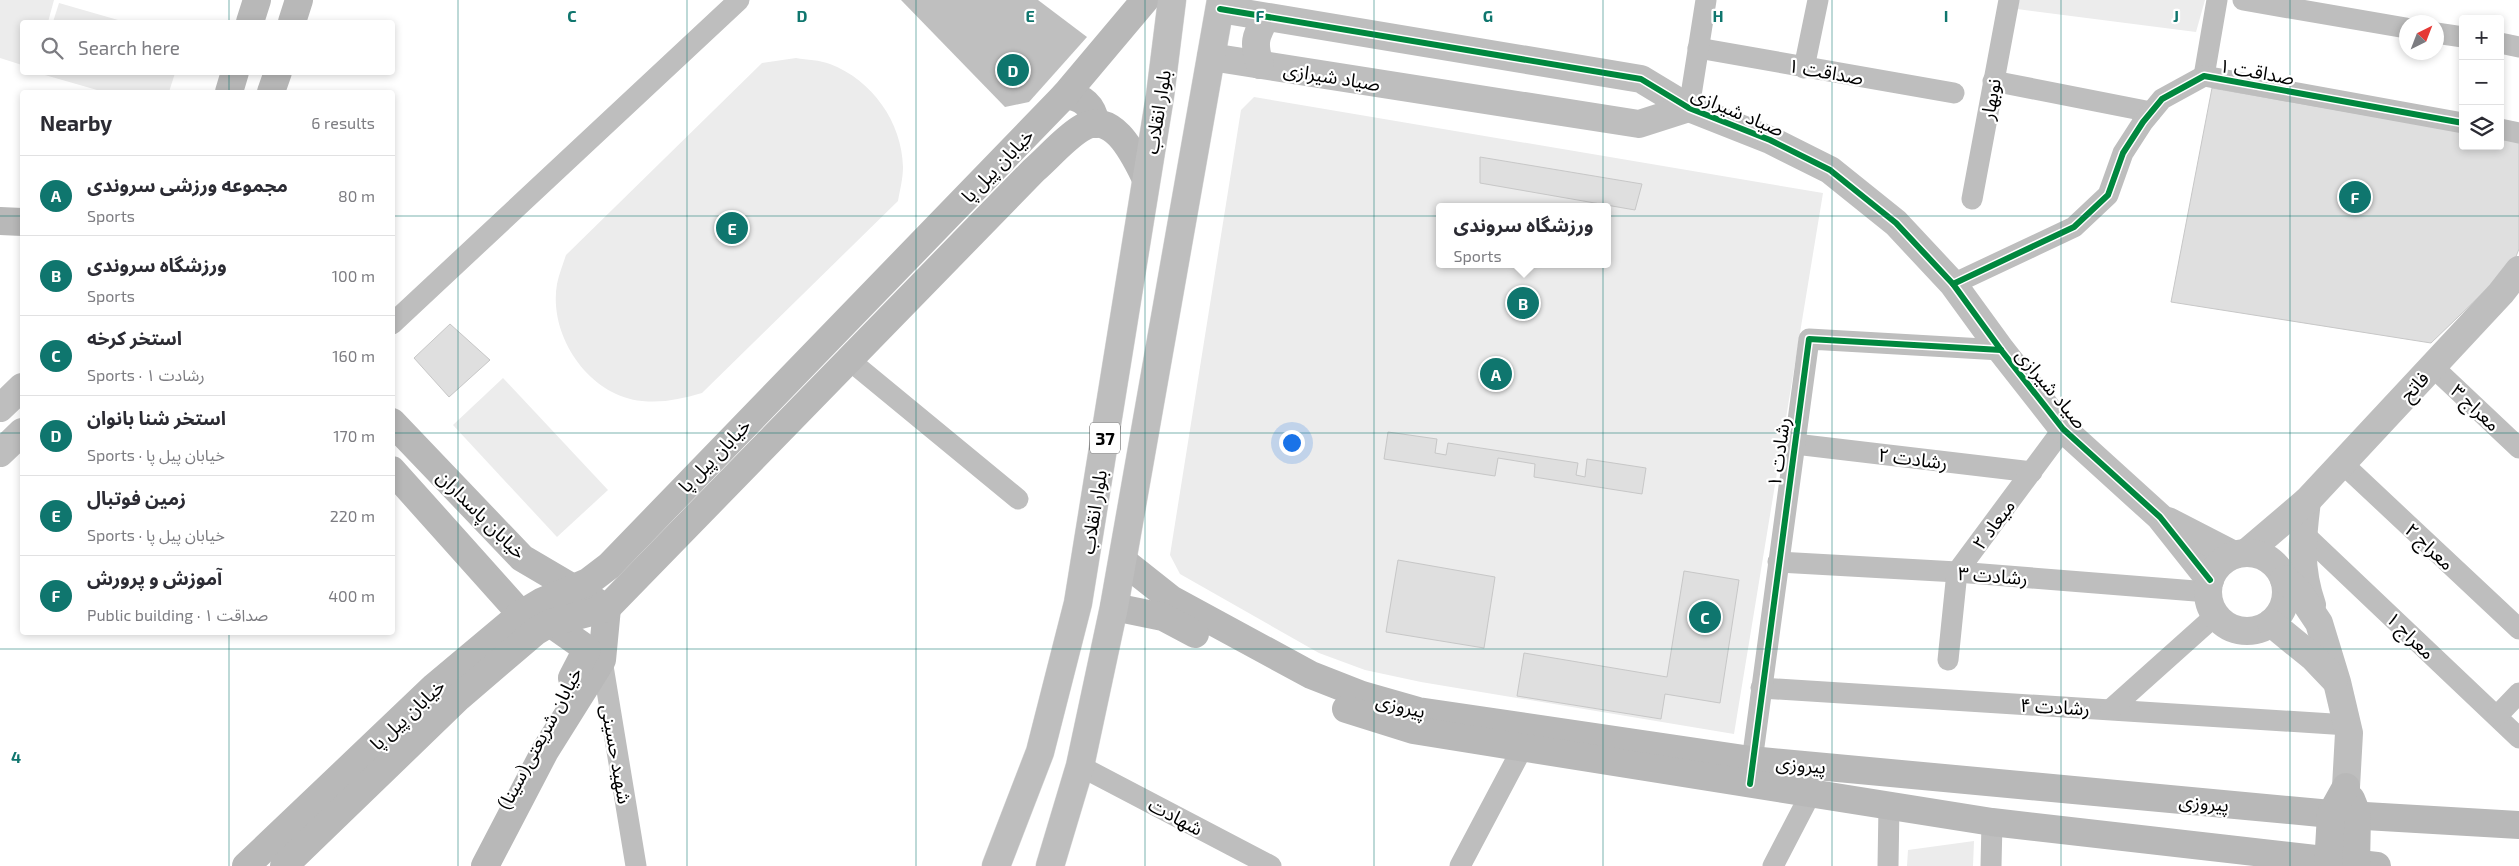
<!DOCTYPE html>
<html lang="en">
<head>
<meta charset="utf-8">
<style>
	body { margin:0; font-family:"Exo 2","Noto Sans Arabic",sans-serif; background:#f2f2f3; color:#2b2b33 }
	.controls { position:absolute; right:15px; top:15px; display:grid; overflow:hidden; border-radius:5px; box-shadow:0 2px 8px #0003 }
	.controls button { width:45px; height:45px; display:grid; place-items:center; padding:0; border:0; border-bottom:1px solid #e1e1e2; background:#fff; color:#2b2b33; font:25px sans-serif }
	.compass { position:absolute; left:2399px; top:15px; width:45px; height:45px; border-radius:50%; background:#fff; box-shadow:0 2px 8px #0003; rotate:42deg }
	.you { position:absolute; left:1291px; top:442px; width:18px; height:18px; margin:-12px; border:4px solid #fff; border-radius:50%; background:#1a73e8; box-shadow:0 0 0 8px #1a73e833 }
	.badge { display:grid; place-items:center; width:32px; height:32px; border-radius:50%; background:#0f766e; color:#fff; font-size:16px; font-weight:700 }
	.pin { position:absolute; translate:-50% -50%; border:2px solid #fff; box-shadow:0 1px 5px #0006 }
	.popup { position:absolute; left:1436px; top:203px; width:175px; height:65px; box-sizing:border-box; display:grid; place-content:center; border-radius:5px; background:#fff; filter:drop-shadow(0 1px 4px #0005); font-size:16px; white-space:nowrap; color:#7c7c81 }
	.popup b { font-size:19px; color:#2b2b33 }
	.popup::after { content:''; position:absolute; left:50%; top:100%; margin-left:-10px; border:10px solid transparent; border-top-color:#fff }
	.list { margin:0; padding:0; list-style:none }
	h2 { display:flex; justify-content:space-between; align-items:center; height:65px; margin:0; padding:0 20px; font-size:21px }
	h2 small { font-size:16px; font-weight:400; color:#7c7c81 }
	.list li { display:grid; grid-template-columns:32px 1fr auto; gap:15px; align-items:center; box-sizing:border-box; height:80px; padding:0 20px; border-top:1px solid #e1e1e2 }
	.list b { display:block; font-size:19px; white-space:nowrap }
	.list p { margin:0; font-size:16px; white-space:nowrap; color:#7c7c81 }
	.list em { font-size:16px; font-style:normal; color:#7c7c81 }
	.icon { flex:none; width:28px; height:28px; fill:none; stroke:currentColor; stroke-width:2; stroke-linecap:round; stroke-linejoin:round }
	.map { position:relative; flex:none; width:2519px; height:866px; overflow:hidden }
	.search { position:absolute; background:#fff; box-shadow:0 2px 8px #0003; left:20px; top:20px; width:375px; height:55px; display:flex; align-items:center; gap:12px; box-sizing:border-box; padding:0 18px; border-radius:5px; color:#7c7c81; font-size:19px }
	.panel { position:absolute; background:#fff; box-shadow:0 2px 8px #0003; left:20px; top:90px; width:375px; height:545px; border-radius:5px }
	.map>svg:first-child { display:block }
</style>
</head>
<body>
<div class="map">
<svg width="2519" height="866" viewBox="0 0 2519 866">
	<rect width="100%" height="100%" fill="#fff"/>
	<g fill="#ececec" fill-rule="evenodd">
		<polygon points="0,0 54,0 48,22 22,22 22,65 0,58"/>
		<polygon points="2019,0 2205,0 2196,32 2017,9"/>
		<polygon points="59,3 125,22 53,22"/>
		<path d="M796 58C807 60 820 60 830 64 872 80 902 122 903 167 903 178 900 190 898 201L702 393C681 399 664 403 642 401 589 396 548 336 557 284 559 274 563 264 566 255L762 63Z"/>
		<polygon points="38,73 39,72 175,73 169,92 104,92"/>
		<path d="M1254 97 1823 193 1734 734 1421 682 1365 670 1319 653 1180 574 1170 555 1241 110ZM1439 207H1607V264H1439Z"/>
		<polygon points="503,378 608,490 557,537 453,425"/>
		<polygon points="1974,841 1973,866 1907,866 1908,850"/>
	</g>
	<polygon fill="#bfbfbf" points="901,0 1038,0 1087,37 1029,102 1005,107"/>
	<g fill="#dfdfdf" stroke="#c7c7c7">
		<polygon points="2212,88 2463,132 2463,146 2500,146 2500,138 2519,142 2519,249 2513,264 2431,343 2171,302"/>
		<polygon points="1480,157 1642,184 1635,210 1480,183"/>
		<polygon points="450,324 490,360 449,397 414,358"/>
		<polygon points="1388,432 1437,439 1435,453 1446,455 1448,443 1578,463 1576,475 1585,477 1587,459 1646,468 1642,494 1534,477 1535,464 1498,458 1495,476 1384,459"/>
		<polygon points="1398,560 1495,577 1484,648 1386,632"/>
		<polygon points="1684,571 1739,580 1720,703 1665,694 1661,719 1517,696 1524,653 1667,677"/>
	</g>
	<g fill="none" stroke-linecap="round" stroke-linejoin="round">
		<g stroke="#dbdbdb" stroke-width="29">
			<g id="primary">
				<polyline points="996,866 1040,752 1078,603 1160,96 1172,0"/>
				<polyline points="1050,866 1080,766 1114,607 1221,0"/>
			</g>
		</g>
		<g stroke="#bebebe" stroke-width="21">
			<polyline points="2243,0 2406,28"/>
			<polyline points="2436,33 2463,37"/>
			<polyline points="2500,43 2519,47"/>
			<polyline points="1698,48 1954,93"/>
			<polyline points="1804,68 1818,0"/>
			<polyline points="2204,76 2217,0"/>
			<polyline points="1993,81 2151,112"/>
			<polyline points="1689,108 1706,0"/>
			<polyline points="2500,129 2519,133"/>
			<polyline points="1972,199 2009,0"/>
			<polyline points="1953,284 2074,227 2108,195 2123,153 2143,122 2162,99 2204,76 2463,123"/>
			<polyline points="392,324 739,0"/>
			<polyline points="848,359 1018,499"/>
			<polyline points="2432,366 2519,448"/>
			<polyline points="1795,444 2032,472"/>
			<polyline points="2342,463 2519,629"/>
			<polyline points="2303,533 2519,738"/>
			<polyline points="1778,562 1957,572 2208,592"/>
			<polyline points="595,655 602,660 636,866"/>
			<polyline points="1948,660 1957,572 2063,429"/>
			<polyline points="1761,688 2348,725"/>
			<polyline points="2111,709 2216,615"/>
			<polyline points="2497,716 2519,693"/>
			<polyline points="1080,766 1271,866"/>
			<polyline points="1750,776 1809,339 2001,350"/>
			<polyline points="1460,866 1523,747"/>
			<polyline points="1773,866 1811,793"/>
			<polyline points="1888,866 1889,806"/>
			<polyline points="1991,866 1992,822"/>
		</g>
		<g stroke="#bebebe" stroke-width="28">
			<polyline points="1220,9 1641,79 1689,108 1770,140 1830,170 1896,223 1953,284 2001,350 2063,429 2160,517 2210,580"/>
			<polyline points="1211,57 1639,124 1689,108"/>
			<path d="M1260 65C1253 43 1255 37 1266 17"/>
			<polyline points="0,408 22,387"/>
			<polyline points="0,453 22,432"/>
			<path d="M2307 501C2302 540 2299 567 2312 605"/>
			<polyline points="2168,521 2234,555"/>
			<polyline points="2246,553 2307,501 2501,293 2519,270"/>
			<circle cx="2247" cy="592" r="39"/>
			<polyline points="2284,579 2297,590 2319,623 2337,682 2349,733 2346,787"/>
			<polyline points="2271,623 2314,658 2334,679"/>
		</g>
		<g stroke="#b8b8b8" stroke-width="28">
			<polyline points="250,22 257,0"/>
			<polyline points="292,22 299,0"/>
			<polyline points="229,92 235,72"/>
			<polyline points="271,92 278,72"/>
			<path d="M1065 95C1083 97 1093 106 1096 124"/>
			<polyline points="0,221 22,222"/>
			<polyline points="392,422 522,558 607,608 602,660 545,751 485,866"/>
			<polyline points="392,470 521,614 550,623 587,649 572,678"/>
			<polyline points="1123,561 1171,599 1311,675 1362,695 1418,711 1751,760 2331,814 2519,825"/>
			<polyline points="1114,607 1163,617 1195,634"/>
			<polyline points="1346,709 1413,730 1992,822 2377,866"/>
			<polyline points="2351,799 2357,814 2356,866"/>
			<polyline points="246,866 434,687 521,614 541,602 588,582 609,566 1065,95 1145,0"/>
			<path d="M284 866 459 697 535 632 550 623 607 608 1034 170C1049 157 1063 140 1080 129 1113 107 1135 157 1146 179"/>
			<polyline points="2328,866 2331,814 2346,787"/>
		</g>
		<use href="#primary" stroke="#bebebe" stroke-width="28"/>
		<g stroke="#fff" stroke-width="9">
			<g id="cycleway">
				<polyline points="1220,9 1641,79 1689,108 1770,140 1830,170 1896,223 1953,284 2001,350 2063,429 2160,517 2210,580"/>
				<polyline points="1953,284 2074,227 2108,195 2123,153 2143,122 2162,99 2204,76 2463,123"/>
				<polyline points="1750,784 1809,339 2001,350"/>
			</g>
		</g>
		<use href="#cycleway" stroke="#00873e" stroke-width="6"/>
	</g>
	<path fill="none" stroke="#0f766e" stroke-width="1" stroke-opacity="0.55" d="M229 0V22M458 0V866M687 0V866M916 0V866M1145 0V866M1374 0V866M1603 0V866M1832 0V866M2061 0V866M2290 0V866M229 72V92M0 216H22M392 216H2519M0 433H22M392 433H2519M229 632V866M0 649H2519"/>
	<g text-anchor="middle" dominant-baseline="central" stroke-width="4.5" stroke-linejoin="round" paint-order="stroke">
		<rect fill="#fff" stroke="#4c4c4c" stroke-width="1" x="1090" y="422.5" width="30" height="31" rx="4"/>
		<g font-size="18" font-weight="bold" fill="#000">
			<text x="1105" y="438">37</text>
		</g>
		<g font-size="19" fill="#000" stroke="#fff">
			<text transform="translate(1826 71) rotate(10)">صداقت ۱</text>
			<text transform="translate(2257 71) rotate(10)">صداقت ۱</text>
			<text transform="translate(1332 76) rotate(9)">صیاد شیرازی</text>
			<text transform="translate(1990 99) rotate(-80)">نوبهار</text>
			<text transform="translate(1738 111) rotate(23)">صیاد شیرازی</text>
			<text transform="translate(1157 112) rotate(-81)">بلوار انقلاب</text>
			<text transform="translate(997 165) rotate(-46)">خیابان پیل پا</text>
			<text transform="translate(2414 386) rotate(-47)">فاتح</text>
			<text transform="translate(2052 388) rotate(50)">صیاد شیرازی</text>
			<text transform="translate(2476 407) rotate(43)">معراج ۳</text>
			<text transform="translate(1778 452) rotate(-82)">رشادت ۱</text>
			<text transform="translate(714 455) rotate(-46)">خیابان پیل پا</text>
			<text transform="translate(1913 458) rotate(7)">رشادت ۲</text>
			<text transform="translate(1093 512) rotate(-81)">بلوار انقلاب</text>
			<text transform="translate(482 514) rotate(45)">خیابان پاسداران</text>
			<text transform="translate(1993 524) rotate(-53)">میعاد ۲</text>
			<text transform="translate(2430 546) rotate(43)">معراج ۲</text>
			<text transform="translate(1993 575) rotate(4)">رشادت ۳</text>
			<text transform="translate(2411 635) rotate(44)">معراج ۱</text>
			<text transform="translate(1401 705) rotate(14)">پیروزی</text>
			<text transform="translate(2055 706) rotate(3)">رشادت ۴</text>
			<text transform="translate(407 714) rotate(-43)">خیابان پیل پا</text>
			<text transform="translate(539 738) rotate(-62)">خیابان شریعتی(سینا)</text>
			<text transform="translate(617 754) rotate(80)">شهید حسینی</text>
			<text transform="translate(1801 764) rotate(5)">پیروزی</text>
			<text transform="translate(2204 802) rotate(5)">پیروزی</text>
			<text transform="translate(1176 816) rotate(28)">شهادت</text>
		</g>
	</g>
	<g font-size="16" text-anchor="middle" font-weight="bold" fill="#0f766e" stroke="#fff" stroke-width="4.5" stroke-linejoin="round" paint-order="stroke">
		<text x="572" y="22">C</text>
		<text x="802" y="22">D</text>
		<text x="1030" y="22">E</text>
		<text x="1260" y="22">F</text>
		<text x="1488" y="22">G</text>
		<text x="1718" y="22">H</text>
		<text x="1946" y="22">I</text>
		<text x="2176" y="22">J</text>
		<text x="16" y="763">4</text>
	</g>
</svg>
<div class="controls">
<button>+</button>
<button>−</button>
<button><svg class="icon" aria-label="layers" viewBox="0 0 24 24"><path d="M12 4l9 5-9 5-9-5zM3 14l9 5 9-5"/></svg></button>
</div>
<svg class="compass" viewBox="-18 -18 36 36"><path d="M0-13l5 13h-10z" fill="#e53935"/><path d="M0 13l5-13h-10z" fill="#7c7c81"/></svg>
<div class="you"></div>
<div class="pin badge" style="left:1496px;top:374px">A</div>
<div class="pin badge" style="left:1523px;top:303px">B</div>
<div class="popup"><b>ورزشگاه سروندی</b>Sports</div>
<div class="pin badge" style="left:1705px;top:617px">C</div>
<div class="pin badge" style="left:1013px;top:70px">D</div>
<div class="pin badge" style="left:732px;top:228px">E</div>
<div class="pin badge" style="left:2355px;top:197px">F</div>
<div class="search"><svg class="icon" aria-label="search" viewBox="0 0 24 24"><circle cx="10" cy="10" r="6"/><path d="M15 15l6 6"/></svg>Search here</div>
<section class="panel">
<h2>Nearby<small>6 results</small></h2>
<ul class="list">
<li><span class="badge">A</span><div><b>مجموعه ورزشی سروندی</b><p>Sports</p></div><em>80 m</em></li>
<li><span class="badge">B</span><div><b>ورزشگاه سروندی</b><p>Sports</p></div><em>100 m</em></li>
<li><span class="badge">C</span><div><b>استخر کرخه</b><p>Sports · رشادت ۱</p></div><em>160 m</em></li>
<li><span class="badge">D</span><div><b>استخر شنا بانوان</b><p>Sports · خیابان پیل پا</p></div><em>170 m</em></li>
<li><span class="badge">E</span><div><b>زمین فوتبال</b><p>Sports · خیابان پیل پا</p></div><em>220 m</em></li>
<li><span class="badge">F</span><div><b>آموزش و پرورش</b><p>Public building · صداقت ۱</p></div><em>400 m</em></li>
</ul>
</section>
</div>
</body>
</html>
